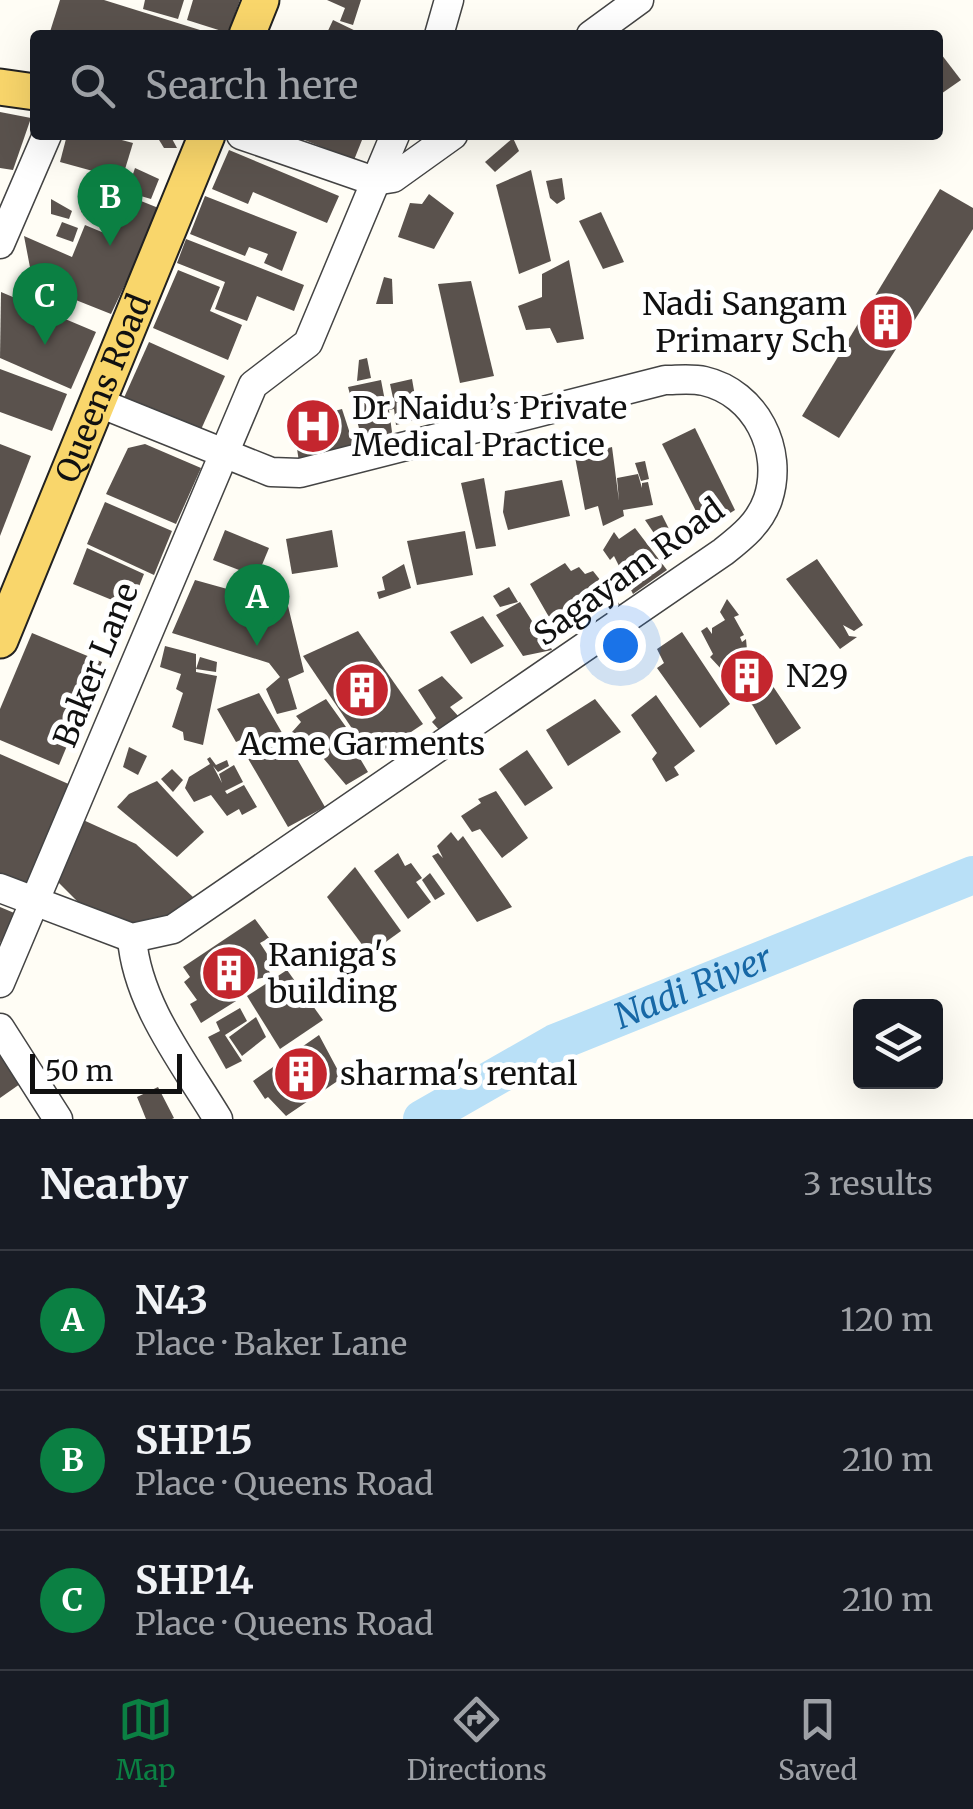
<!DOCTYPE html>
<html lang="en">
<head>
<meta charset="utf-8">
<style>
	body { margin:0; font-family:Merriweather,serif; background:#20242c; color:#f1f3f6 }
	.controls { position:absolute; right:30px; bottom:30px; display:grid; overflow:hidden; border-radius:10px; box-shadow:0 10px 40px #0002 }
	.controls button { width:90px; height:90px; display:grid; place-items:center; padding:0; border:0; border-bottom:2px solid #363941; background:#171b24; color:#f1f3f6; font:50px sans-serif }
	.scale { position:absolute; left:30px; bottom:25px; width:152px; box-sizing:border-box; padding-left:10px; border:5px solid #111; border-top:0; font-size:28px; line-height:35px; white-space:nowrap; color:#111; -webkit-text-stroke:8px #fff; paint-order:stroke }
	.you { position:absolute; left:620px; top:645px; width:35px; height:35px; margin:-25px; border:8px solid #fff; border-radius:50%; background:#1a73e8; box-shadow:0 0 0 15px #1a73e833 }
	.badge { display:grid; place-items:center; width:65px; height:65px; border-radius:50%; background:#0b8043; color:#fff; font-size:32px; font-weight:700 }
	.pin { position:absolute; translate:-50% -82px; filter:drop-shadow(0 2px 5px #0008) }
	.pin::after { content:''; position:absolute; top:52px; width:35px; height:30px; background:inherit; clip-path:polygon(0 0,100% 0,50% 100%) }
	.list { margin:0; padding:0; list-style:none }
	h2 { display:flex; justify-content:space-between; align-items:center; height:130px; margin:0; padding:0 40px; font-size:42px }
	h2 small { font-size:32px; font-weight:400; color:#9ea1a6 }
	.list li { display:grid; grid-template-columns:65px 1fr auto; gap:30px; align-items:center; box-sizing:border-box; height:140px; padding:0 40px; border-top:2px solid #363941 }
	.list b { display:block; font-size:38px; white-space:nowrap }
	.list p { margin:0; font-size:32px; white-space:nowrap; color:#9ea1a6 }
	.list em { font-size:32px; font-style:normal; color:#9ea1a6 }
	.icon { flex:none; width:55px; height:55px; fill:none; stroke:currentColor; stroke-width:2; stroke-linecap:round; stroke-linejoin:round }
	.map { position:relative; flex:none; width:973px; height:1119px; overflow:hidden }
	.search { position:absolute; background:#171b24; box-shadow:0 10px 40px #0002; left:30px; right:30px; top:30px; height:110px; display:flex; align-items:center; gap:25px; box-sizing:border-box; padding:0 35px; border-radius:10px; color:#9ea1a6; font-size:38px }
	.sheet { height:550px; background:#171b24 }
	nav { display:flex; justify-content:space-around; align-items:center; box-sizing:border-box; height:140px; border-top:2px solid #363941; background:#171b24; font-size:28px; color:#9ea1a6 }
	nav a { display:grid; justify-items:center; gap:5px }
	nav .on { color:#0b8043 }
	.map>svg:first-child { display:block }
</style>
</head>
<body>
<div class="map">
<svg width="973" height="1119" viewBox="0 0 973 1119">
	<rect width="100%" height="100%" fill="#fffdf5"/>
	<g fill="none" stroke-linecap="round" stroke-linejoin="round">
		<path stroke="#b9e0f7" stroke-width="38" id="s1" d="M422 1119 555 1043 973 875"/>
	</g>
	<g fill="#5a524d">
		<polygon points="60,0 104,0 216,35 49,35"/>
		<polygon points="145,0 184,0 178,19 143,9"/>
		<polygon points="193,0 240,0 228,33 187,20"/>
		<polygon points="327,0 361,0 353,25 340,21 345,8"/>
		<polygon points="333,20 364,35 326,35"/>
		<polygon points="938,50 961,80 938,96"/>
		<polygon points="0,112 31,118 13,170 0,168"/>
		<polygon points="67,135 103,135 133,143 122,179 60,162"/>
		<polygon points="156,135 170,135 177,148 164,148"/>
		<polygon points="292,135 364,135 354,160"/>
		<polygon points="513,138 519,151 495,172 485,162"/>
		<polygon points="229,150 339,196 327,223 253,192 248,204 212,189"/>
		<polygon points="135,168 159,179 151,199 127,192"/>
		<polygon points="531,170 551,261 519,274 496,185"/>
		<polygon points="562,178 565,199 557,204 550,198 546,181"/>
		<polygon points="91,189 105,195 94,218 81,212"/>
		<polygon points="940,189 973,208 973,229 839,438 802,416"/>
		<polygon points="429,194 454,213 434,249 398,237 410,203 422,204"/>
		<polygon points="126,195 161,209 111,314 33,283 24,236 72,257 85,225 109,235"/>
		<polygon points="205,196 297,232 282,271 264,263 268,254 249,247 245,256 190,234"/>
		<polygon points="51,199 72,211 69,219 51,214"/>
		<polygon points="601,212 624,262 603,269 579,221"/>
		<polygon points="62,222 78,228 73,242 56,236"/>
		<polygon points="186,239 304,285 294,311 257,296 247,321 215,309 225,282 177,263"/>
		<polygon points="569,260 584,339 557,343 550,328 526,330 518,306 542,297 542,274"/>
		<polygon points="178,270 220,287 210,311 242,325 228,360 153,328"/>
		<polygon points="384,277 392,279 393,304 376,304"/>
		<polygon points="471,281 494,376 460,383 438,284"/>
		<polygon points="1,292 96,332 71,389 0,358"/>
		<polygon points="149,342 225,376 199,434 123,400"/>
		<polygon points="367,358 371,378 357,381 359,360"/>
		<polygon points="0,369 67,394 52,431 0,412"/>
		<polygon points="412,379 419,419 396,425 394,409 389,410 392,432 384,443 364,447 348,387 381,380 385,401 393,398 390,384"/>
		<polygon points="342,409 355,449 299,462 293,422"/>
		<polygon points="695,428 735,510 705,529 662,444"/>
		<polygon points="0,444 31,456 0,536"/>
		<polygon points="145,444 201,468 176,524 106,494 128,448"/>
		<polygon points="612,447 619,501 617,478 638,474 642,488 642,483 648,482 653,505 623,510 624,516 603,526 598,506 585,510 575,457"/>
		<polygon points="645,461 649,479 641,481 635,463"/>
		<polygon points="484,478 496,546 476,549 461,483"/>
		<polygon points="562,480 570,516 508,530 503,512 505,491"/>
		<polygon points="105,502 172,531 154,575 87,544"/>
		<polygon points="662,515 672,535 660,542 645,520"/>
		<polygon points="635,528 667,570 633,594 614,556 610,560 603,550 614,532 619,539"/>
		<polygon points="225,530 269,548 257,577 213,560"/>
		<polygon points="332,530 338,567 292,574 286,539"/>
		<polygon points="465,531 473,575 417,585 407,541"/>
		<polygon points="87,548 144,574 126,619 109,609 112,600 73,584"/>
		<polygon points="817,559 863,625 854,631 843,625 849,636 857,637 840,649 786,579"/>
		<polygon points="565,563 571,571 579,567 585,574 593,571 625,611 615,617 606,607 597,612 584,596 568,607 577,617 557,631 530,584"/>
		<polygon points="404,564 411,588 379,599 377,592 385,590 382,577"/>
		<polygon points="195,580 288,606 304,672 288,679 297,709 277,714 266,689 280,677 269,663 172,633"/>
		<polygon points="509,587 518,602 500,607 493,596"/>
		<polygon points="727,599 739,615 734,617 744,635 740,637 742,642 746,639 747,650 751,648 763,665 760,667 801,728 776,745 753,706 747,699 741,703 730,687 735,684 710,657 713,654 701,631 707,627 712,634 712,628 725,620 720,612"/>
		<polygon points="520,602 544,640 547,639 552,650 523,656 496,615"/>
		<polygon points="483,616 504,646 471,664 450,632"/>
		<polygon points="358,631 423,724 372,758 303,656"/>
		<polygon points="682,632 730,704 700,728 657,668 664,663 657,649"/>
		<polygon points="32,633 102,662 59,765 0,740 0,709"/>
		<polygon points="165,646 196,654 196,672 217,676 203,745 184,740 183,732 172,727 183,693 176,689 181,674 160,667"/>
		<polygon points="200,657 217,662 216,672 196,669"/>
		<polygon points="442,676 463,698 450,707 460,718 442,733 432,722 436,718 418,690"/>
		<polygon points="259,693 325,807 288,827 243,750 251,747 245,738 236,742 217,709"/>
		<polygon points="656,695 695,751 674,767 679,775 666,782 652,759 657,753 631,715"/>
		<polygon points="326,699 361,748 355,750 368,772 346,785 307,739 300,745 292,732 301,722 296,716"/>
		<polygon points="595,699 621,732 568,766 546,730"/>
		<polygon points="129,747 147,756 138,775 123,767"/>
		<polygon points="527,750 553,788 525,806 499,769"/>
		<polygon points="0,754 80,789 38,888 0,874"/>
		<polygon points="210,757 216,765 227,760 229,766 218,772 213,766 222,783 219,774 234,765 243,782 225,791 227,794 244,785 257,807 242,815 239,809 227,816 211,795 194,802 185,788 189,777 210,764 207,759"/>
		<polygon points="172,769 183,780 173,792 161,779"/>
		<polygon points="157,781 204,832 177,857 117,807 129,794"/>
		<polygon points="496,791 528,838 502,858 480,829 472,832 461,816 481,803 478,799"/>
		<polygon points="81,819 136,844 193,897 196,906 179,916 134,924 79,903 57,881"/>
		<polygon points="451,832 458,841 463,836 512,907 477,922 432,856 438,853 443,858 437,846"/>
		<polygon points="398,853 405,866 411,863 422,878 416,882 431,902 408,919 374,871"/>
		<polygon points="355,867 401,931 369,954 327,897"/>
		<polygon points="430,873 445,894 435,900 422,880"/>
		<polygon points="0,907 19,915 0,943"/>
		<polygon points="255,919 269,938 260,943 273,963 269,971 272,976 252,980 249,976 229,989 236,1001 201,1023 190,1004 197,1000 184,982 190,977 183,967"/>
		<polygon points="287,970 323,1020 280,1049 247,996"/>
		<polygon points="240,1008 247,1021 225,1035 242,1061 226,1069 208,1037 220,1031 216,1022"/>
		<polygon points="256,1017 266,1037 242,1056 229,1037"/>
		<polygon points="0,1034 20,1084 0,1098"/>
		<polygon points="319,1035 342,1078 286,1116 268,1097 265,1099 253,1081"/>
		<polygon points="158,1087 174,1118 172,1119 146,1119 142,1109 137,1097"/>
	</g>
	<g fill="none" stroke-linecap="round" stroke-linejoin="round">
		<g stroke="#444" stroke-width="31">
			<g id="minor">
				<polyline points="439,35 449,0"/>
				<polyline points="591,35 639,0"/>
				<polyline points="241,135 374,181 393,178 453,135"/>
				<polyline points="0,244 47,135"/>
				<path d="M0 888 132 938 173 929 723 552C742 537 760 523 768 499 784 450 756 393 704 381 692 378 677 380 665 380L300 473 271 472 97 402"/>
				<path d="M132 938C137 1004 185 1064 218 1119"/>
				<polyline points="0,983 253,385 308,343 395,135"/>
				<polyline points="0,1028 58,1119"/>
			</g>
		</g>
		<g stroke="#222" stroke-width="39">
			<g id="major">
				<polyline points="247,35 261,0"/>
				<polyline points="0,87 35,92"/>
				<path id="s2" d="M0 640 207 135"/>
			</g>
		</g>
		<use href="#minor" stroke="#fff" stroke-width="28"/>
		<use href="#major" stroke="#f9d66b" stroke-width="35"/>
	</g>
	<defs>
		<g id="building-disc" transform="scale(2.875)"><circle r="9.5" fill="#c4262e" stroke="#fff"/><path d="M-4-6H4V6H1V3H-1V6H-4ZM-2.5-4.3h1.7v1.8h-1.7ZM.8-4.3h1.7v1.8H.8ZM-2.5-1h1.7V.8h-1.7ZM.8-1h1.7V.8H.8Z" fill="#fff"/></g>
		<g id="hospital-disc" transform="scale(2.875)"><circle r="9.5" fill="#c4262e" stroke="#fff"/><path d="M-5-5h3v3.5h4V-5h3V5h-3V1.5h-4V5h-3Z" fill="#fff"/></g>
	</defs>
	<g fill-rule="evenodd">
		<use href="#building-disc" x="886" y="322"/>
		<use href="#hospital-disc" x="313" y="426"/>
		<use href="#building-disc" x="747" y="676"/>
		<use href="#building-disc" x="362" y="690"/>
		<use href="#building-disc" x="229" y="973"/>
		<use href="#building-disc" x="301" y="1074"/>
	</g>
	<g text-anchor="middle" dominant-baseline="central" stroke-width="10" stroke-linejoin="round" paint-order="stroke">
		<g font-size="32" fill="#111" stroke="#fff" text-anchor="start">
			<text x="847" y="304" text-anchor="end">Nadi Sangam<tspan x="847" dy="37">Primary Sch</tspan></text>
			<text x="352" y="408">Dr Naidu’s Private<tspan x="352" dy="37">Medical Practice</tspan></text>
			<text x="786" y="676">N29</text>
			<text x="362" y="744" text-anchor="middle">Acme Garments</text>
			<text x="268" y="955">Raniga's<tspan x="268" dy="37">building</tspan></text>
			<text x="340" y="1074">sharma's rental</text>
		</g>
		<g font-size="32" fill="#111" stroke="#fff">
			<text stroke="none"><textPath href="#s2" startOffset="272">Queens Road</textPath></text>
			<text transform="translate(629 572) rotate(-36)">Sagayam Road</text>
			<text transform="translate(96 665) rotate(-68)">Baker Lane</text>
		</g>
		<g font-size="35" font-style="italic" fill="#1768a6" stroke="#fff">
			<text stroke="none"><textPath href="#s1" startOffset="302">Nadi River</textPath></text>
		</g>
	</g>
</svg>
<div class="controls">
<button><svg class="icon" aria-label="layers" viewBox="0 0 24 24"><path d="M12 4l9 5-9 5-9-5zM3 14l9 5 9-5"/></svg></button>
</div>
<div class="scale">50 m</div>
<div class="you"></div>
<div class="pin badge" style="left:257px;top:646px">A</div>
<div class="pin badge" style="left:110px;top:246px">B</div>
<div class="pin badge" style="left:45px;top:345px">C</div>
<div class="search"><svg class="icon" aria-label="search" viewBox="0 0 24 24"><circle cx="10" cy="10" r="6"/><path d="M15 15l6 6"/></svg>Search here</div>
</div>
<section class="sheet">
<h2>Nearby<small>3 results</small></h2>
<ul class="list">
<li><span class="badge">A</span><div><b>N43</b><p>Place · Baker Lane</p></div><em>120 m</em></li>
<li><span class="badge">B</span><div><b>SHP15</b><p>Place · Queens Road</p></div><em>210 m</em></li>
<li><span class="badge">C</span><div><b>SHP14</b><p>Place · Queens Road</p></div><em>210 m</em></li>
</ul>
</section>
<nav>
<a class="on"><svg class="icon" aria-label="map" viewBox="0 0 24 24"><path d="M3 6l6-2 6 2 6-2v14l-6 2-6-2-6 2zM9 4v14M15 6v14"/></svg>Map</a>
<a><svg class="icon" aria-label="directions" viewBox="0 0 24 24"><path d="M12 3l9 9-9 9-9-9zM9 14v-3h6M13 9l2 2-2 2"/></svg>Directions</a>
<a><svg class="icon" aria-label="saved" viewBox="0 0 24 24"><path d="M7 4h10v16l-5-4-5 4z"/></svg>Saved</a>
</nav>
</body>
</html>
